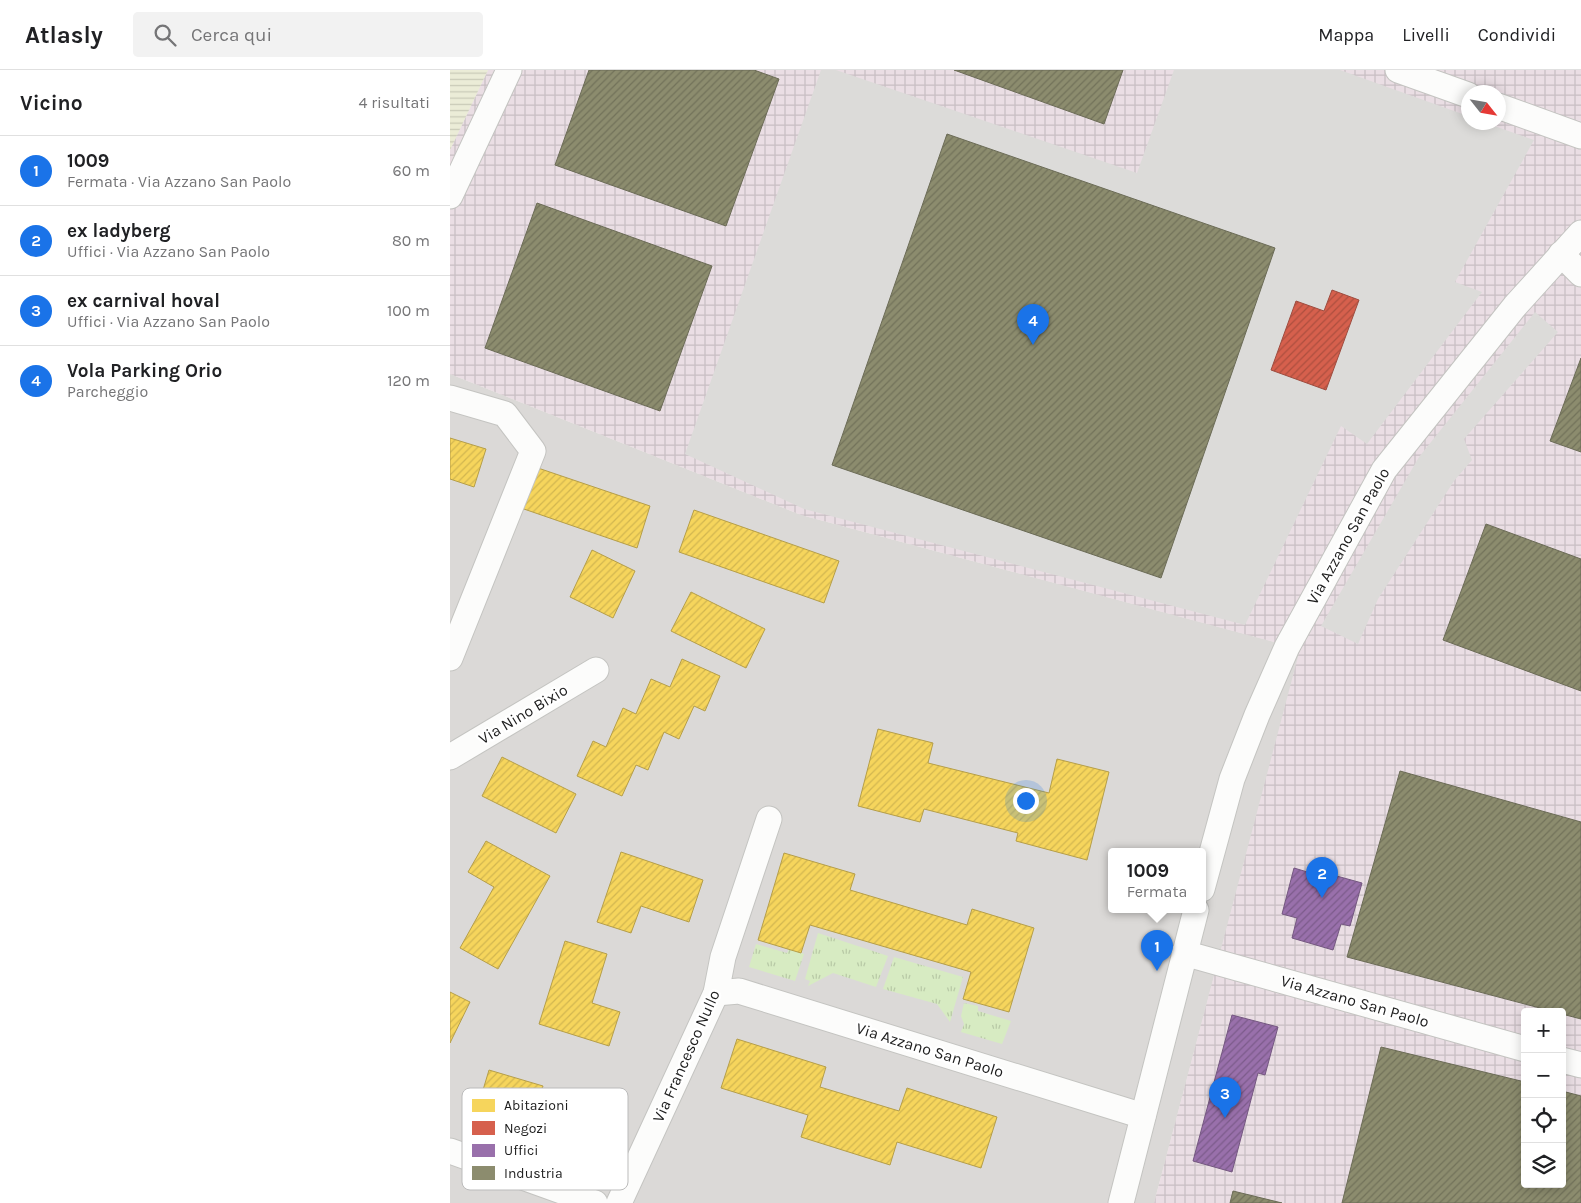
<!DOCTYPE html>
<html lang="it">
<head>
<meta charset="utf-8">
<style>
	body { margin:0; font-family:Karla,sans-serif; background:#f2f2f2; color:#202124 }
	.controls { position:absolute; right:15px; bottom:15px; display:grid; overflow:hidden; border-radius:5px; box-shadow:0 2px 12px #0003 }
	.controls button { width:45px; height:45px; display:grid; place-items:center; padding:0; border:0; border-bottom:1px solid #e0e0e0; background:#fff; color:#202124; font:25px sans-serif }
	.compass { position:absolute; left:1011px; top:15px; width:45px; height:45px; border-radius:50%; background:#fff; box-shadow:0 2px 12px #0003; rotate:121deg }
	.you { position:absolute; left:575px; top:730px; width:18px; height:18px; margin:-12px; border:4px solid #fff; border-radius:50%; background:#1a73e8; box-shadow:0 0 0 8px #1a73e833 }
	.badge { display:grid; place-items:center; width:32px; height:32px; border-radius:50%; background:#1a73e8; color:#fff; font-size:16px; font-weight:700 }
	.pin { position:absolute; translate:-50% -41px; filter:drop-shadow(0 1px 2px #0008) }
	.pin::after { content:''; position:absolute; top:26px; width:18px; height:15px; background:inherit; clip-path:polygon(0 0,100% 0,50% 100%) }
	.popup { position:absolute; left:658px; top:778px; width:98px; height:65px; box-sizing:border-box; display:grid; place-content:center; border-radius:5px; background:#fff; filter:drop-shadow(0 1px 4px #0005); font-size:16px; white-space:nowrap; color:#757577 }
	.popup b { font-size:19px; color:#202124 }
	.popup::after { content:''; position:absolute; left:50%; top:100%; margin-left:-10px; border:10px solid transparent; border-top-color:#fff }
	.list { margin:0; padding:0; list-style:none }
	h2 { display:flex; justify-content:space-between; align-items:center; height:65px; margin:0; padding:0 20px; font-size:21px }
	h2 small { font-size:16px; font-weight:400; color:#757577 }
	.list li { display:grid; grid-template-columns:32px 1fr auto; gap:15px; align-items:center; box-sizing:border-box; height:70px; padding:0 20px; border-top:1px solid #e0e0e0 }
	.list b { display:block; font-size:19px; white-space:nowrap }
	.list p { margin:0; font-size:16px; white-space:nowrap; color:#757577 }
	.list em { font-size:16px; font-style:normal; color:#757577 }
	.icon { flex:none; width:28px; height:28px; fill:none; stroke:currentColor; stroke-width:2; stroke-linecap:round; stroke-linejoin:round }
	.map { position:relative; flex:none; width:1131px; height:1133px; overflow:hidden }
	header { display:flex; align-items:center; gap:30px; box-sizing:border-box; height:70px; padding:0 25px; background:#fff; border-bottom:1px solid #e0e0e0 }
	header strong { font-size:24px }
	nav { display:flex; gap:28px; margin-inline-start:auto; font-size:18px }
	.search { width:350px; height:45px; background:#f2f2f2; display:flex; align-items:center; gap:12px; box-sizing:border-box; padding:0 18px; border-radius:5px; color:#757577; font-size:19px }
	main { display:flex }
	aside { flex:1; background:#fff }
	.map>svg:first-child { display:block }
</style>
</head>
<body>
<header>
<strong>Atlasly</strong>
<div class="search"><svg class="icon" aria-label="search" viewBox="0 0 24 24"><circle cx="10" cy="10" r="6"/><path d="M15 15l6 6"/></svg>Cerca qui</div>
<nav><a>Mappa</a><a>Livelli</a><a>Condividi</a></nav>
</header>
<main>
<aside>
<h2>Vicino<small>4 risultati</small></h2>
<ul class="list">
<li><span class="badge">1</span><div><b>1009</b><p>Fermata · Via Azzano San Paolo</p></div><em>60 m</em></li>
<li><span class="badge">2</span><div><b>ex ladyberg</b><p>Uffici · Via Azzano San Paolo</p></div><em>80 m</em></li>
<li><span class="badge">3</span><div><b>ex carnival hoval</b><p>Uffici · Via Azzano San Paolo</p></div><em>100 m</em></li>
<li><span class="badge">4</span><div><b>Vola Parking Orio</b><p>Parcheggio</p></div><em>120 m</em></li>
</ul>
</aside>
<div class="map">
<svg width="1131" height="1133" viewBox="0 0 1131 1133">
	<defs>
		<pattern id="industrial-grid" width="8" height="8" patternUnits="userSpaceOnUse" patternTransform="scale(1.25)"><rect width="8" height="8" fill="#eadee4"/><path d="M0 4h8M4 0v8" fill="none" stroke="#c8bec3"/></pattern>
		<pattern id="farmland-rules" width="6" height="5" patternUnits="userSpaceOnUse" patternTransform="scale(1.25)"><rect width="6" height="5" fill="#ebecd7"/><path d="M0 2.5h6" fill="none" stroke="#c9cab8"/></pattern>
		<pattern id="grass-tufts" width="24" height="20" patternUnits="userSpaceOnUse" patternTransform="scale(1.25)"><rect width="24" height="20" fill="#d7ebc2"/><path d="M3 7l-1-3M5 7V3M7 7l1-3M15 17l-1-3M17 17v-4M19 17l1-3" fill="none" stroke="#b8c9a6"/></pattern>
		<pattern id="homes-hatch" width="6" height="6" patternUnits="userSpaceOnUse" patternTransform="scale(1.25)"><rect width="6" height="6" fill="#f6d55c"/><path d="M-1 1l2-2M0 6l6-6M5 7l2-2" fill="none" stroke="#d2b650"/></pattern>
		<pattern id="shops-hatch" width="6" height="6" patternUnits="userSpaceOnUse" patternTransform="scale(1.25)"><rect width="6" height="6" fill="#d6604d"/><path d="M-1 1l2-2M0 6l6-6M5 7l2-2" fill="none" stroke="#ad4f3f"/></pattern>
		<pattern id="offices-hatch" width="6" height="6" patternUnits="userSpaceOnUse" patternTransform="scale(1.25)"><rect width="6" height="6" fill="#9970ab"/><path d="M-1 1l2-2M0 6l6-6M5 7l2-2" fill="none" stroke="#7c5b8b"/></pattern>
		<pattern id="industry-hatch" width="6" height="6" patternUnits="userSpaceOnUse" patternTransform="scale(1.25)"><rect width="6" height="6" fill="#8c8c6e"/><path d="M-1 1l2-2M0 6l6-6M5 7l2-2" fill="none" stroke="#72725a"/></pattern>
	</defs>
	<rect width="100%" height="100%" fill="#eceae5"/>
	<path fill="#dbd9d7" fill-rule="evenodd" d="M0 304 351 445 851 579 704 1133H0ZM662 782H752V840H662Z"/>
	<path fill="url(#industrial-grid)" fill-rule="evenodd" d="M38 0H1131V1133H704L850 579 351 445 0 304V80ZM1018 22H1048V52H1018ZM1075 942H1112V1114H1075Z"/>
	<polygon fill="url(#farmland-rules)" points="0,0 38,0 0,80"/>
	<g fill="url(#grass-tufts)">
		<polygon points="368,863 438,886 426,917 383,903 358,916 360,911 355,909"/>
		<polygon points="306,874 337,883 339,879 354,884 345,911 299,897"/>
		<polygon points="444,887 513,907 500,952 487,934 433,919"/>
		<polygon points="514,933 528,936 528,941 561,951 552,974 511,962 514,954 511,946"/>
	</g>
	<g fill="#dcdbd9">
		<polygon points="371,0 386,0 687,103 724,0 890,0 1018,46 1018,52 1036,53 1084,70 1005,212 1032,222 917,374 891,356 795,555 354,439 235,384"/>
		<polygon points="1085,242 1108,262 1014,369 1022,390 1004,411 928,529 908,574 871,556 969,387"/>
	</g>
	<g fill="url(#homes-hatch)" stroke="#b59e49">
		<polygon points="0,368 36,379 24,417 0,409"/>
		<polygon points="85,397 200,436 187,478 71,438"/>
		<polygon points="244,440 389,491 374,533 229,482"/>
		<polygon points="142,480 185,501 163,548 120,527"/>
		<polygon points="241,522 315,559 296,598 221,561"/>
		<polygon points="232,589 270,606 255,641 244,636 229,669 214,662 198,700 186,695 172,726 127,706 143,671 156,677 173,638 186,644 201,609 220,617"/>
		<polygon points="428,659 483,673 478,693 599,723 607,689 659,702 637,790 566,771 568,763 474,739 470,752 408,736"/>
		<polygon points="52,687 126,724 106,763 32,726"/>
		<polygon points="36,771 100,806 48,899 10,878 44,817 18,802"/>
		<polygon points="171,782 253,810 239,852 191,836 181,863 147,852"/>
		<polygon points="334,783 405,804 400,820 517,855 522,839 584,858 559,942 513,929 521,902 360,855 351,883 308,870"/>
		<polygon points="115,871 157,884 142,933 170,942 159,976 89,954"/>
		<polygon points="0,922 20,932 0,973"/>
		<polygon points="287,969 376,997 370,1017 449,1041 457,1018 547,1047 531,1098 447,1072 440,1095 351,1067 358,1045 271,1018"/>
		<polygon points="39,1000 93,1016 78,1066 24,1050"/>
	</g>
	<polygon fill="url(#shops-hatch)" stroke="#9e4c3f" points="882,220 909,230 876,320 821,300 846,231 874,241"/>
	<g fill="url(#offices-hatch)" stroke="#745780">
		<polygon points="844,798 864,804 865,800 912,813 900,856 891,854 883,880 842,868 847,848 832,844"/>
		<polygon points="782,945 828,957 815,1005 808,1003 782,1102 743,1091"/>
	</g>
	<g fill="url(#industry-hatch)" stroke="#6b6b56">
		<polygon points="139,0 304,0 329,9 276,156 105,95"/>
		<polygon points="504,0 673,0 654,54"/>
		<polygon points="497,64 825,178 711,508 382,395"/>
		<polygon points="87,133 262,196 210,341 35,278"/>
		<polygon points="1131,288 1131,382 1100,371"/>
		<polygon points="1036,454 1131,489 1131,621 993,570"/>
		<polygon points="950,701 1131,752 1131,949 1112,944 1112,942 1105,942 897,887"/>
		<polygon points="931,977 1075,1012 1075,1114 1112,1114 1112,1021 1131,1026 1131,1133 892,1133"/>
		<polygon points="783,1121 832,1133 780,1133"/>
	</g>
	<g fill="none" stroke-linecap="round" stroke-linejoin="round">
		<g stroke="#c4c4c1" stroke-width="27">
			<g id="minor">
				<polyline points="948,0 1018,25"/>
				<polyline points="1048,36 1131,66"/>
				<polyline points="0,126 59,0"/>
				<polyline points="1111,184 1131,204"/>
				<polyline points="0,328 55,344 83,381 0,588"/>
				<polyline points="0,687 146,600"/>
				<polyline points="752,819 782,709 807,645 837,577 934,400 1065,236 1131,163"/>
				<polyline points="734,883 1075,979"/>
				<polyline points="266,923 289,921 693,1046"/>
				<polyline points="1112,990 1131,995"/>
				<polyline points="0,1081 145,1133"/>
				<polyline points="169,1133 266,923 273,887 319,749"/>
				<polyline points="671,1133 746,840"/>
			</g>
		</g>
		<use href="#minor" stroke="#fcfcfb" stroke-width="25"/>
	</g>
	<g text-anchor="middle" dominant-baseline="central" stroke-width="5" stroke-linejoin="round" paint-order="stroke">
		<g font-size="16" fill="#1d1d1d" stroke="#fff">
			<text transform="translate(898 466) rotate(-61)">Via Azzano San Paolo</text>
			<text transform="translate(73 644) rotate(-31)">Via Nino Bixio</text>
			<text transform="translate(905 931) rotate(16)">Via Azzano San Paolo</text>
			<text transform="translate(480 980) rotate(17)">Via Azzano San Paolo</text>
			<text transform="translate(236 986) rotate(-66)">Via Francesco Nullo</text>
		</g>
	</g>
	<rect x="12" y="1018" width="166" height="102" rx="8" fill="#fff" stroke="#bbb" stroke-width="1"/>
	<rect x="22" y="1029" width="23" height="13" fill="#f6d55c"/>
	<rect x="22" y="1051" width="23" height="14" fill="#d6604d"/>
	<rect x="22" y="1074" width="23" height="13" fill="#9970ab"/>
	<rect x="22" y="1096" width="23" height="14" fill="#8c8c6e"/>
	<g font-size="14" fill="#1d1d1d">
		<text x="54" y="1040">Abitazioni</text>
		<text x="54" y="1063">Negozi</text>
		<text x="54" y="1085">Uffici</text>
		<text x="54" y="1108">Industria</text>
	</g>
</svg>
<div class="controls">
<button>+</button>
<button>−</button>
<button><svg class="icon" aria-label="locate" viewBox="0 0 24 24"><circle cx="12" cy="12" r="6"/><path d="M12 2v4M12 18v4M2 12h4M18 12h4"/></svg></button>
<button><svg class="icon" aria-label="layers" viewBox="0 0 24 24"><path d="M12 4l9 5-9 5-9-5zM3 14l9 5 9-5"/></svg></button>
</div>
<svg class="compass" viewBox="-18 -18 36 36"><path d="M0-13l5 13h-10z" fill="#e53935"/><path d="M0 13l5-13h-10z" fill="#757577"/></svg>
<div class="you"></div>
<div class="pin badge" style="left:707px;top:901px">1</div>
<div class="popup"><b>1009</b>Fermata</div>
<div class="pin badge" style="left:872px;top:828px">2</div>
<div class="pin badge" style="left:775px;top:1048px">3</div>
<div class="pin badge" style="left:583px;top:275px">4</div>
</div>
</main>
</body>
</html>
